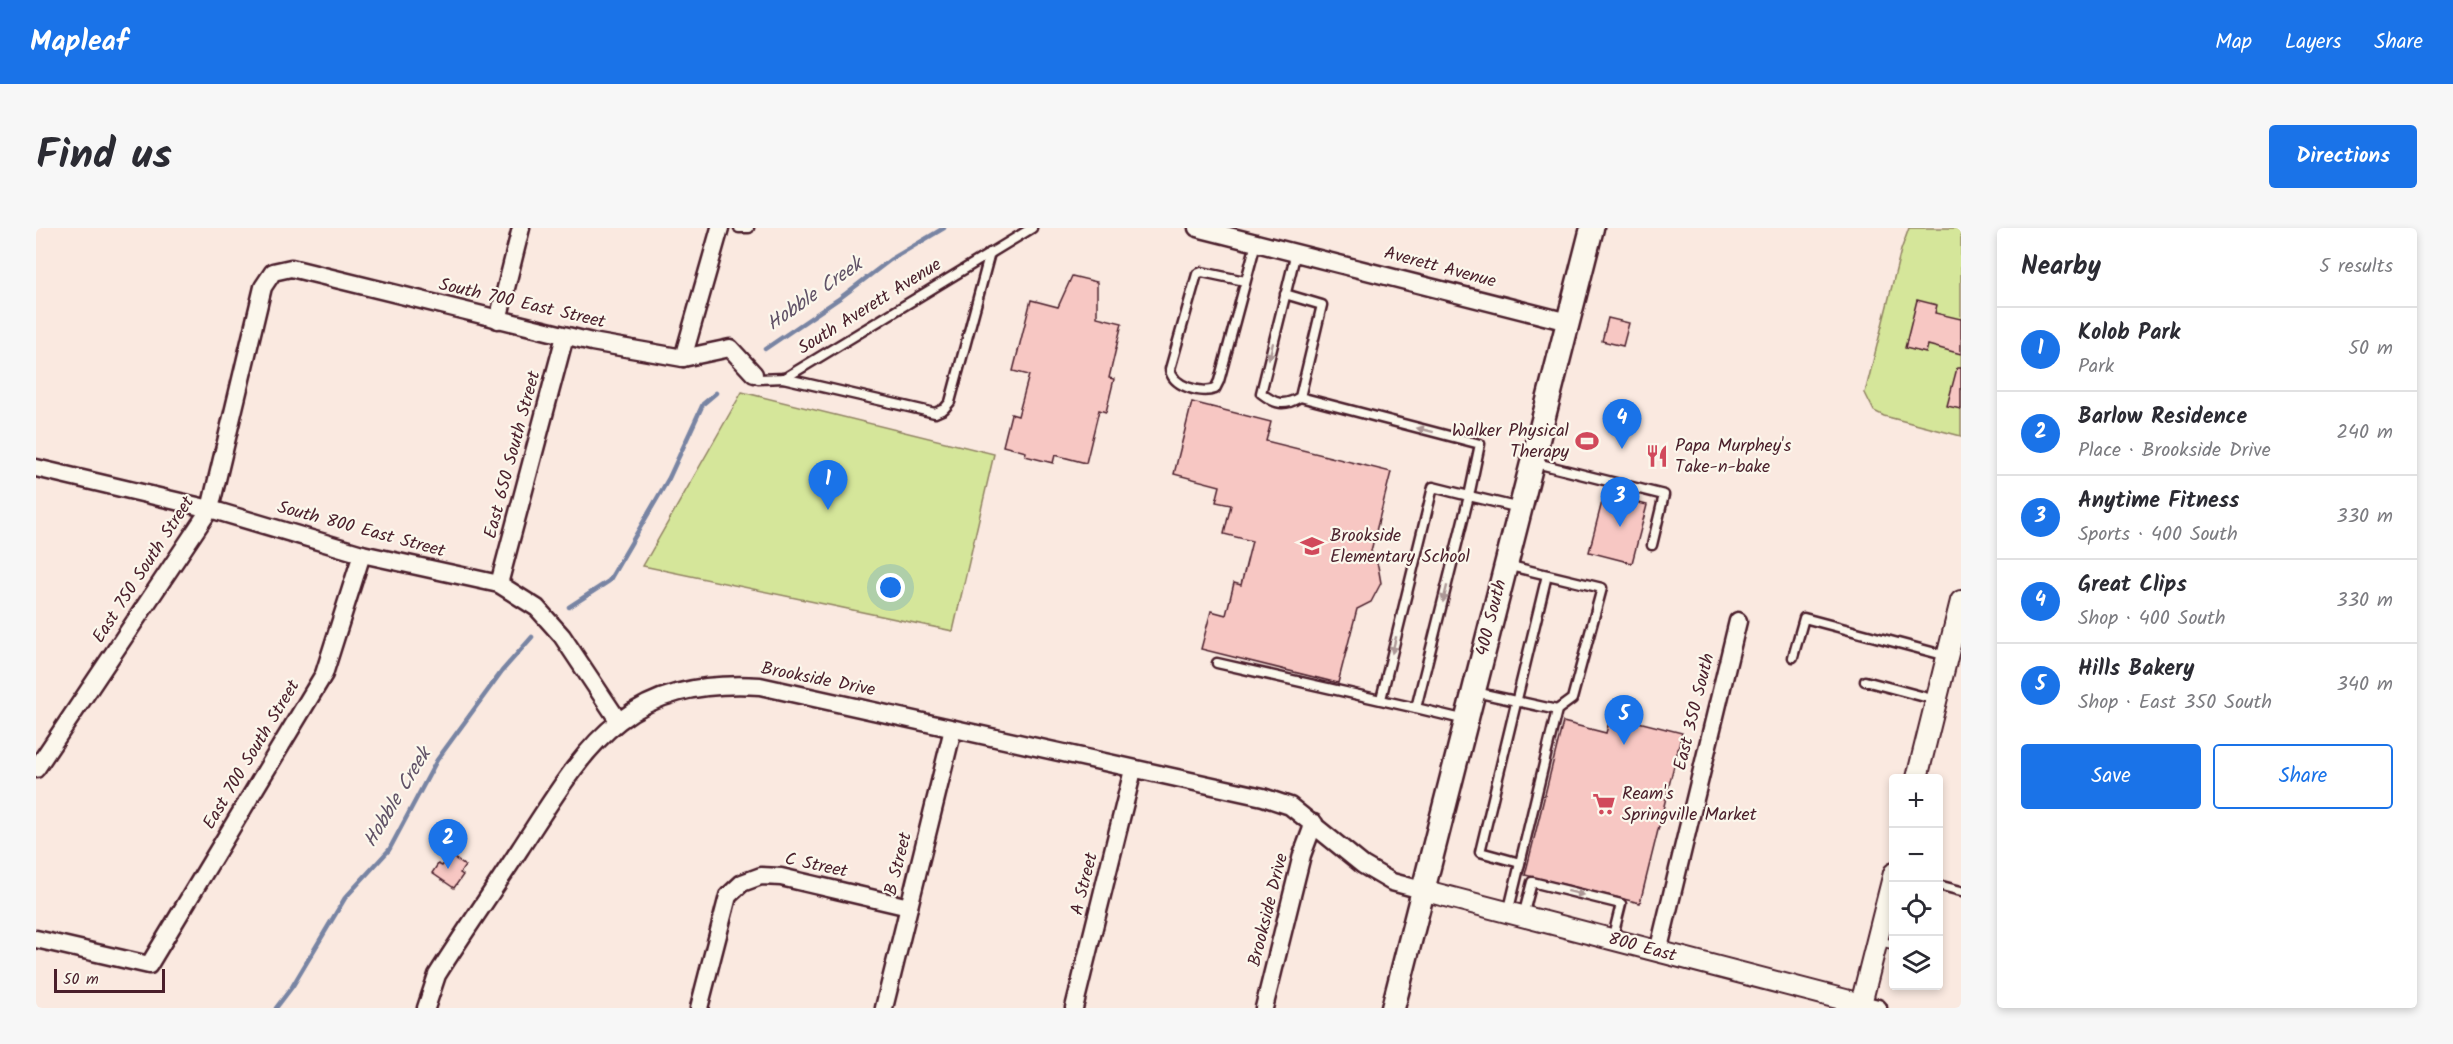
<!DOCTYPE html>
<html lang="en">
<head>
<meta charset="utf-8">
<style>
	body { margin:0; font-family:Kalam,sans-serif; background:#f7f7f7; color:#2b2b33 }
	.controls { position:absolute; right:18px; bottom:18px; display:grid; overflow:hidden; border-radius:6px; box-shadow:0 3px 9px #0003 }
	.controls button { width:54px; height:54px; display:grid; place-items:center; padding:0; border:0; border-bottom:2px solid #e1e1e2; background:#fff; color:#2b2b33; font:30px sans-serif }
	.scale { position:absolute; left:18px; bottom:15px; width:111px; box-sizing:border-box; padding-left:6px; border:3px solid #4a1f2b; border-top:0; font-size:16px; line-height:21px; white-space:nowrap; color:#4a1f2b; -webkit-text-stroke:4px #fbf7ec; paint-order:stroke }
	.you { position:absolute; left:855px; top:360px; width:21px; height:21px; margin:-15px; border:4px solid #fff; border-radius:50%; background:#1a73e8; box-shadow:0 0 0 9px #1a73e833 }
	.badge { display:grid; place-items:center; width:39px; height:39px; border-radius:50%; background:#1a73e8; color:#fff; font-size:20px; font-weight:700 }
	.pin { position:absolute; translate:-50% -50px; filter:drop-shadow(0 2px 3px #0008) }
	.pin::after { content:''; position:absolute; top:32px; width:21px; height:18px; background:inherit; clip-path:polygon(0 0,100% 0,50% 100%) }
	.list { margin:0; padding:0; list-style:none }
	h2 { display:flex; justify-content:space-between; align-items:center; height:78px; margin:0; padding:0 24px; font-size:26px }
	h2 small { font-size:20px; font-weight:400; color:#7c7c81 }
	.list li { display:grid; grid-template-columns:39px 1fr auto; gap:18px; align-items:center; box-sizing:border-box; height:84px; padding:0 24px; border-top:2px solid #e1e1e2 }
	.list b { display:block; font-size:22px; white-space:nowrap }
	.list p { margin:0; font-size:20px; white-space:nowrap; color:#7c7c81 }
	.list em { font-size:20px; font-style:normal; color:#7c7c81 }
	.actions { display:flex; gap:12px; padding:18px 24px }
	.actions a { flex:1; padding:14px 0; border:2px solid #1a73e8; border-radius:6px; text-align:center; font-size:21px; color:#1a73e8 }
	.actions .main { background:#1a73e8; color:#fff }
	.icon { flex:none; width:33px; height:33px; fill:none; stroke:currentColor; stroke-width:2; stroke-linecap:round; stroke-linejoin:round }
	.map { position:relative; flex:none; width:1925px; height:780px; overflow:hidden; border-radius:6px }
	header { display:flex; align-items:center; gap:36px; box-sizing:border-box; height:84px; padding:0 30px; background:#1a73e8; color:#fff }
	header strong { font-size:28px }
	nav { display:flex; gap:33px; margin-inline-start:auto; font-size:21px }
	.intro { display:flex; align-items:center; justify-content:space-between; box-sizing:border-box; height:144px; padding:0 36px }
	h1 { margin:0; font-size:42px }
	.button { padding:15px 27px; border-radius:6px; background:#1a73e8; color:#fff; font-size:21px; font-weight:700 }
	main { display:flex; gap:36px; padding:0 36px }
	aside { flex:1; background:#fff; border-radius:6px; box-shadow:0 3px 9px #0003 }
	.map>svg:first-child { display:block }
</style>
</head>
<body>
<header>
<strong>Mapleaf</strong>
<nav><a>Map</a><a>Layers</a><a>Share</a></nav>
</header>
<div class="intro"><h1>Find us</h1><a class="button">Directions</a></div>
<main>
<div class="map">
<svg width="1925" height="780" viewBox="0 0 1925 780">
	<rect width="100%" height="100%" fill="#fae9e0"/>
	<filter id="ink" filterUnits="userSpaceOnUse"><feTurbulence type="fractalNoise" baseFrequency=".0167" numOctaves="2"/><feDisplacementMap in="SourceGraphic" scale="12" xChannelSelector="R" yChannelSelector="G"/><feConvolveMatrix kernelMatrix="1 2 1 2 8 2 1 2 1" color-interpolation-filters="sRGB"/></filter>
	<g filter="url(#ink)">
		<g fill="#d5e69a" stroke="#908262" stroke-width="1.5">
			<polygon points="1873,0 1925,0 1925,208 1848,188 1838,183 1829,165 1865,22"/>
			<polygon points="706,164 958,226 917,403 607,338"/>
		</g>
		<g fill="none" stroke-linecap="round" stroke-linejoin="round">
			<g stroke="#7884a3" stroke-width="4.5">
				<polyline points="729,121 804,70 854,32 908,0"/>
				<polyline points="533,379 573,353 633,250 667,176 680,165"/>
				<polyline points="240,780 256,759 309,670 353,622 401,532 466,443 496,409"/>
			</g>
		</g>
		<g fill="#f7c7c3" stroke="#4a1f2b" stroke-width="1.5">
			<polygon points="1036,48 1061,54 1061,89 1086,95 1073,150 1078,151 1070,184 1063,182 1050,235 1019,227 1017,235 989,228 990,224 967,218 975,186 982,188 993,147 977,143 995,72 1022,79"/>
			<polygon points="1881,72 1901,77 1899,85 1925,91 1925,126 1892,117 1890,125 1869,120"/>
			<polygon points="1572,90 1593,95 1587,118 1566,113"/>
			<polygon points="1921,140 1925,140 1925,181 1911,178"/>
			<polygon points="1156,174 1235,194 1230,213 1355,244 1335,323 1342,338 1345,355 1335,374 1321,381 1302,455 1165,421 1175,383 1190,387 1198,355 1205,357 1216,313 1188,306 1195,277 1180,274 1184,258 1138,246"/>
			<polygon points="1568,266 1611,277 1596,335 1553,324"/>
			<polygon points="1575,487 1646,505 1604,675 1489,647 1527,494 1570,505"/>
			<polygon points="414,627 429,638 424,645 427,647 418,660 396,645 402,636 406,638"/>
		</g>
		<g fill="none" stroke-linecap="round" stroke-linejoin="round">
			<g stroke="#4a1f2b" stroke-width="13">
				<g id="service">
					<polyline points="703,0 713,0"/>
					<path d="M1209 53 1166 44 1161 46 1134 141C1136 158 1164 166 1179 161L1183 153 1220 15"/>
					<path d="M1249 66 1286 77 1264 169C1248 179 1239 176 1225 165L1260 24"/>
					<polyline points="718,146 722,151 749,150 996,0"/>
					<polyline points="747,150 899,185 908,181 914,174 954,25"/>
					<polyline points="1264,169 1444,216 1433,268 1484,280"/>
					<polyline points="1496,234 1628,267 1616,317"/>
					<polyline points="1470,337 1566,360 1536,471 1521,482 1472,685"/>
					<polyline points="1757,429 1768,390 1911,428"/>
					<polyline points="1181,435 1380,480"/>
					<polyline points="1829,453 1900,472"/>
					<polyline points="1439,464 1521,482"/>
					<polyline points="1345,471 1397,259 1433,268 1380,480 1430,492"/>
					<polyline points="1484,635 1444,624 1511,347"/>
					<polyline points="1902,657 1925,663"/>
					<polyline points="1487,688 1496,654 1585,676 1576,712"/>
					<polyline points="1841,712 1858,717"/>
				</g>
			</g>
			<g stroke="#4a1f2b" stroke-width="21">
				<g id="minor">
					<polyline points="1161,0 1532,94"/>
					<polyline points="462,92 485,0"/>
					<polyline points="647,130 684,0"/>
					<polyline points="0,240 174,281 326,326 463,356 501,380 526,408 582,492"/>
					<polyline points="463,356 529,108"/>
					<polyline points="0,541 174,281 227,59 237,44 255,40 556,114 647,130 694,120 718,146"/>
					<polyline points="0,711 113,737 288,446 326,326"/>
					<polyline points="1622,724 1702,393"/>
					<path d="M390 780 401 747C428 704 457 663 484 621 551 518 586 450 724 458L1227 569 1254 578 1327 637 1356 654 1386 662"/>
					<polyline points="663,780 692,668 706,655 725,648 745,649 873,679"/>
					<polyline points="848,780 917,501"/>
					<polyline points="1038,780 1097,542"/>
					<polyline points="1228,780 1266,627 1278,595"/>
					<polyline points="1824,780 1825,776 1842,780"/>
				</g>
			</g>
			<g stroke="#4a1f2b" stroke-width="24">
				<g id="tertiary">
					<polyline points="1881,550 1925,373"/>
					<polyline points="1386,662 1825,776 1858,645"/>
				</g>
			</g>
			<g stroke="#4a1f2b" stroke-width="27">
				<polyline id="secondary" points="1357,780 1556,0"/>
			</g>
			<use href="#service" stroke="#fbf7ec" stroke-width="8"/>
			<use href="#minor" stroke="#fbf7ec" stroke-width="16"/>
			<use href="#tertiary" stroke="#fbf7ec" stroke-width="20"/>
			<use href="#secondary" stroke="#fbf7ec" stroke-width="22"/>
		</g>
		<defs><path id="oneway-solid" d="M-6-.8H1V-3.2L6.5 0L1 3.2V.8H-6Z" transform="scale(1.5)"/></defs>
		<g fill="#ab9695">
			<use href="#oneway-solid" transform="translate(1235 123) rotate(104)"/>
			<use href="#oneway-solid" transform="translate(1389 202) rotate(-166)"/>
			<use href="#oneway-solid" transform="translate(1409 366) rotate(104)"/>
			<use href="#oneway-solid" transform="translate(1358 417) rotate(104)"/>
			<use href="#oneway-solid" transform="translate(1540 665) rotate(14)"/>
		</g>
	</g>
	<defs>
		<g id="stadium-bare" transform="scale(1.8)"><path d="M0-5a6.5 5 0 1 0 0 10a6.5 5 0 1 0 0-10ZM-3.5-1.8h7v3.6h-7Z" fill="#d1495b" stroke="#fbf7ec" stroke-width="2.5" paint-order="stroke"/></g>
		<g id="restaurant-bare" transform="scale(1.8)"><path d="M-5-6h1v4h1v-4h1v4h1v-4h1v5L-1.5 .5V6h-2V.5L-5-1ZM5-6V6H3V1.5H1.5Q1.5-4 5-6Z" fill="#d1495b" stroke="#fbf7ec" stroke-width="2.5" paint-order="stroke"/></g>
		<g id="school-bare" transform="scale(1.8)"><path d="M0-5L7-2L0 1L-7-2ZM-4 1L0 2.5L4 1V4Q0 6-4 4Z" fill="#d1495b" stroke="#fbf7ec" stroke-width="2.5" paint-order="stroke"/></g>
		<g id="supermarket-bare" transform="scale(1.8)"><path d="M-6-5.5h2.5l.6 2H6L4.5 2H-2.5L-4.4-4H-6ZM-1.5 3.2a1.3 1.3 0 1 0 .1 0ZM3 3.2a1.3 1.3 0 1 0 .1 0Z" fill="#d1495b" stroke="#fbf7ec" stroke-width="2.5" paint-order="stroke"/></g>
	</defs>
	<g fill-rule="evenodd">
		<use href="#stadium-bare" x="1551" y="213"/>
		<use href="#restaurant-bare" x="1621" y="228"/>
		<use href="#school-bare" x="1276" y="318"/>
		<use href="#supermarket-bare" x="1568" y="576"/>
	</g>
	<g text-anchor="middle" dominant-baseline="central" stroke-width="4.5" stroke-linejoin="round" paint-order="stroke">
		<g font-size="18" fill="#4a1f2b" stroke="#fbf7ec">
			<text transform="translate(1404 40) rotate(15)">Averett Avenue</text>
			<text transform="translate(486 76) rotate(13)">South 700 East Street</text>
			<text transform="translate(834 79) rotate(-32)">South Averett Avenue</text>
			<text transform="translate(477 227) rotate(-75)">East 650 South Street</text>
			<text transform="translate(325 302) rotate(15)">South 800 East Street</text>
			<text transform="translate(108 342) rotate(-57)">East 750 South Street</text>
			<text transform="translate(1456 390) rotate(-76)">400 South</text>
			<text transform="translate(782 452) rotate(11)">Brookside Drive</text>
			<text transform="translate(1659 484) rotate(-76)">East 350 South</text>
			<text transform="translate(216 527) rotate(-59)">East 700 South Street</text>
			<text transform="translate(863 636) rotate(-76)">B Street</text>
			<text transform="translate(780 638) rotate(12)">C Street</text>
			<text transform="translate(1049 656) rotate(-76)">A Street</text>
			<text transform="translate(1233 682) rotate(-76)">Brookside Drive</text>
			<text transform="translate(1606 720) rotate(15)">800 East</text>
		</g>
		<g font-size="18" fill="#4a1f2b" stroke="#fbf7ec" text-anchor="start">
			<text x="1533" y="203" text-anchor="end">Walker Physical<tspan x="1533" dy="21">Therapy</tspan></text>
			<text x="1639" y="218">Papa Murphey's<tspan x="1639" dy="21">Take-n-bake</tspan></text>
			<text x="1294" y="308">Brookside<tspan x="1294" dy="21">Elementary School</tspan></text>
			<text x="1586" y="566">Ream's<tspan x="1586" dy="21">Springville Market</tspan></text>
		</g>
		<g font-size="20" font-style="italic" fill="#615267" stroke="#fbf7ec">
			<text transform="translate(779 67) rotate(-35)">Hobble Creek</text>
			<text transform="translate(362 570) rotate(-59)">Hobble Creek</text>
		</g>
	</g>
</svg>
<div class="controls">
<button>+</button>
<button>−</button>
<button><svg class="icon" aria-label="locate" viewBox="0 0 24 24"><circle cx="12" cy="12" r="6"/><path d="M12 2v4M12 18v4M2 12h4M18 12h4"/></svg></button>
<button><svg class="icon" aria-label="layers" viewBox="0 0 24 24"><path d="M12 4l9 5-9 5-9-5zM3 14l9 5 9-5"/></svg></button>
</div>
<div class="scale">50 m</div>
<div class="you"></div>
<div class="pin badge" style="left:792px;top:282px">1</div>
<div class="pin badge" style="left:412px;top:641px">2</div>
<div class="pin badge" style="left:1584px;top:299px">3</div>
<div class="pin badge" style="left:1586px;top:221px">4</div>
<div class="pin badge" style="left:1588px;top:517px">5</div>
</div>
<aside>
<h2>Nearby<small>5 results</small></h2>
<ul class="list">
<li><span class="badge">1</span><div><b>Kolob Park</b><p>Park</p></div><em>50 m</em></li>
<li><span class="badge">2</span><div><b>Barlow Residence</b><p>Place · Brookside Drive</p></div><em>240 m</em></li>
<li><span class="badge">3</span><div><b>Anytime Fitness</b><p>Sports · 400 South</p></div><em>330 m</em></li>
<li><span class="badge">4</span><div><b>Great Clips</b><p>Shop · 400 South</p></div><em>330 m</em></li>
<li><span class="badge">5</span><div><b>Hills Bakery</b><p>Shop · East 350 South</p></div><em>340 m</em></li>
</ul>
<div class="actions"><a class="main">Save</a><a>Share</a></div>
</aside>
</main>
</body>
</html>
